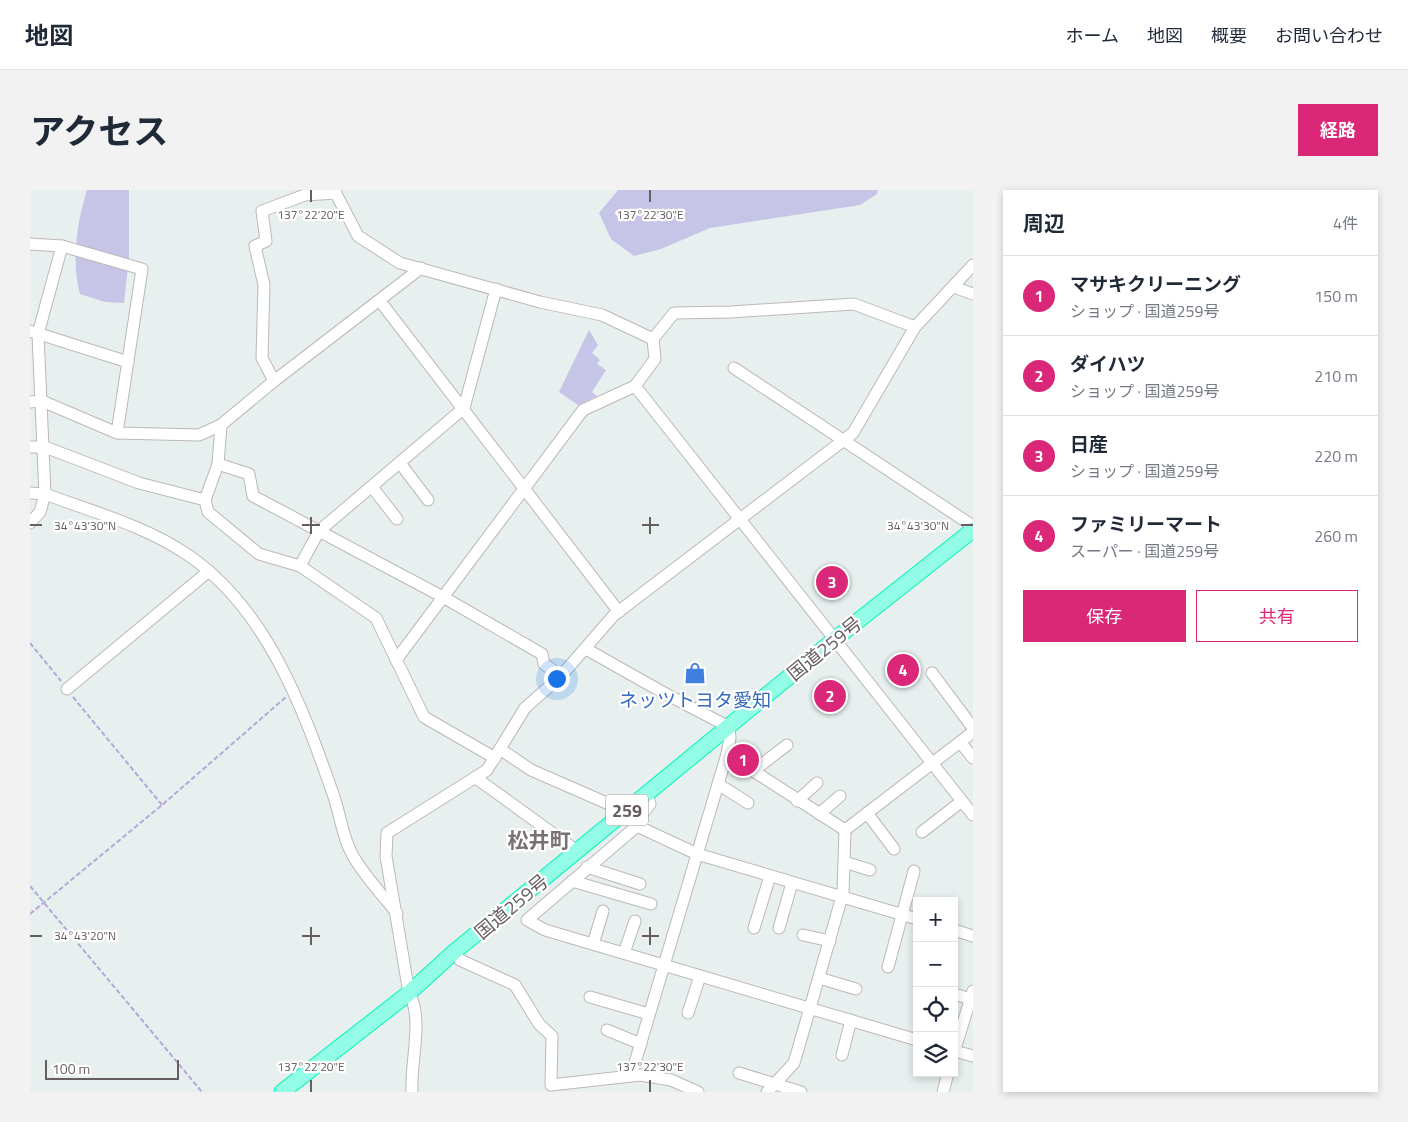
<!DOCTYPE html>
<html lang="ja">
<head>
<meta charset="utf-8">
<style>
	body { margin:0; font-family:"Titillium Web","Noto Sans JP",sans-serif; background:#f2f2f3; color:#1f2937 }
	.controls { position:absolute; right:15px; bottom:15px; display:grid; overflow:hidden; border-radius:0px; box-shadow:0 2px 8px #0003 }
	.controls button { width:45px; height:45px; display:grid; place-items:center; padding:0; border:0; border-bottom:1px solid #e0e1e3; background:#fff; color:#1f2937; font:25px sans-serif }
	.scale { position:absolute; left:15px; bottom:12px; width:134px; box-sizing:border-box; padding-left:5px; border:2px solid #675e62; border-top:0; font-size:14px; line-height:18px; white-space:nowrap; color:#675e62; -webkit-text-stroke:4px #fff; paint-order:stroke }
	.you { position:absolute; left:526px; top:488px; width:18px; height:18px; margin:-12px; border:4px solid #fff; border-radius:50%; background:#1a73e8; box-shadow:0 0 0 8px #1a73e833 }
	.badge { display:grid; place-items:center; width:32px; height:32px; border-radius:50%; background:#db2777; color:#fff; font-size:16px; font-weight:700 }
	.pin { position:absolute; translate:-50% -50%; border:2px solid #fff; box-shadow:0 1px 5px #0006 }
	.list { margin:0; padding:0; list-style:none }
	h2 { display:flex; justify-content:space-between; align-items:center; height:65px; margin:0; padding:0 20px; font-size:21px }
	h2 small { font-size:16px; font-weight:400; color:#747a83 }
	.list li { display:grid; grid-template-columns:32px 1fr auto; gap:15px; align-items:center; box-sizing:border-box; height:80px; padding:0 20px; border-top:1px solid #e0e1e3 }
	.list b { display:block; font-size:19px; white-space:nowrap }
	.list p { margin:0; font-size:16px; white-space:nowrap; color:#747a83 }
	.list em { font-size:16px; font-style:normal; color:#747a83 }
	.actions { display:flex; gap:10px; padding:15px 20px }
	.actions a { flex:1; padding:11px 0; border:1px solid #db2777; border-radius:0px; text-align:center; font-size:18px; color:#db2777 }
	.actions .main { background:#db2777; color:#fff }
	.icon { flex:none; width:28px; height:28px; fill:none; stroke:currentColor; stroke-width:2; stroke-linecap:round; stroke-linejoin:round }
	.map { position:relative; flex:none; width:943px; height:902px; overflow:hidden; border-radius:0px }
	header { display:flex; align-items:center; gap:30px; box-sizing:border-box; height:70px; padding:0 25px; background:#fff; border-bottom:1px solid #e0e1e3 }
	header strong { font-size:24px }
	nav { display:flex; gap:28px; margin-inline-start:auto; font-size:18px }
	.intro { display:flex; align-items:center; justify-content:space-between; box-sizing:border-box; height:120px; padding:0 30px }
	h1 { margin:0; font-size:35px }
	.button { padding:12px 22px; border-radius:0px; background:#db2777; color:#fff; font-size:18px; font-weight:700 }
	main { display:flex; gap:30px; padding:0 30px }
	aside { flex:1; background:#fff; border-radius:0px; box-shadow:0 2px 8px #0003 }
	.map>svg:first-child { display:block }
</style>
</head>
<body>
<header>
<strong>地図</strong>
<nav><a>ホーム</a><a>地図</a><a>概要</a><a>お問い合わせ</a></nav>
</header>
<div class="intro"><h1>アクセス</h1><a class="button">経路</a></div>
<main>
<div class="map">
<svg width="943" height="902" viewBox="0 0 943 902">
	<rect width="100%" height="100%" fill="#e7f0ef"/>
	<g fill="#c6c4e7">
		<path d="M57 0H99V67L94 113 75 112 50 104C41 72 47 32 57 0Z"/>
		<polygon points="588,0 848,0 847,4 830,15 680,38 631,59 604,66 581,49 569,23"/>
		<polygon points="559,140 568,155 562,163 570,170 567,174 576,180 562,202 567,206 548,215 529,202"/>
	</g>
	<g fill="none" stroke-linecap="round" stroke-linejoin="round">
		<g stroke="#bdb7b9" stroke-width="13">
			<g id="minor">
				<polyline points="304,0 328,46 370,73 510,112 572,125 623,149 644,123 701,122 824,114 885,137"/>
				<polyline points="0,54 32,56 112,79 87,243"/>
				<polyline points="924,97 943,104"/>
				<polyline points="350,111 589,422"/>
				<polyline points="0,141 98,172"/>
				<polyline points="704,178 943,336"/>
				<polyline points="244,191 232,168 234,95 225,56 236,51 232,21 275,5 306,3"/>
				<polyline points="605,196 943,625"/>
				<polyline points="0,212 12,211 87,243 169,245 191,235 244,191 391,78"/>
				<polyline points="191,235 188,274 175,310 178,322 229,364 270,376 346,428 394,527 465,568"/>
				<polyline points="0,257 15,257 109,293 175,310"/>
				<polyline points="370,273 398,310"/>
				<polyline points="188,274 219,284 223,306 413,407 512,464 514,474 531,486"/>
				<polyline points="342,297 367,329"/>
				<path d="M0 303 15 304C63 322 116 336 158 365 237 419 273 518 303 604 310 623 312 645 321 662 330 681 353 706 367 723"/>
				<polyline points="0,333 10,322 15,304 8,144 32,56"/>
				<polyline points="270,376 289,341 434,218 466,99"/>
				<polyline points="556,459 634,503 699,537 700,548 697,564 601,886"/>
				<polyline points="366,470 553,220 605,196 625,169 623,149"/>
				<polyline points="902,483 943,538"/>
				<polyline points="37,499 179,381"/>
				<polyline points="930,552 943,568"/>
				<polyline points="470,559 501,580 595,621"/>
				<polyline points="697,564 815,640"/>
				<polyline points="723,581 757,555"/>
				<polyline points="446,588 547,661"/>
				<polyline points="688,594 718,613"/>
				<polyline points="617,603 620,614 606,632 607,636 667,664 887,729"/>
				<polyline points="767,611 787,593"/>
				<polyline points="837,623 864,659"/>
				<polyline points="789,624 810,606"/>
				<polyline points="607,636 497,730 515,740 887,850"/>
				<polyline points="892,642 932,611"/>
				<polyline points="814,672 840,680"/>
				<polyline points="557,677 610,694"/>
				<polyline points="542,691 621,714"/>
				<polyline points="724,738 740,686"/>
				<polyline points="749,738 762,693"/>
				<polyline points="924,740 943,746"/>
				<polyline points="773,745 800,751"/>
				<polyline points="563,754 573,721"/>
				<polyline points="424,762 430,770 485,795 509,834 522,846 521,895 610,885 641,890 668,902"/>
				<polyline points="594,763 605,731"/>
				<polyline points="858,777 884,681"/>
				<polyline points="789,788 826,799"/>
				<polyline points="924,804 941,809"/>
				<polyline points="560,807 619,824"/>
				<polyline points="658,823 670,786"/>
				<polyline points="577,840 611,854"/>
				<polyline points="924,861 943,866"/>
				<polyline points="924,862 943,801"/>
				<polyline points="812,865 821,830"/>
				<polyline points="709,883 771,902"/>
				<path d="M382 902C380 872 394 829 379 803L356 666 357 643 457 580 495 518 531 486 584 425 823 243 885 137 943 75"/>
				<polyline points="737,902 764,873 780,818 813,703 815,640 943,542"/>
				<polyline points="913,902 918,883"/>
			</g>
		</g>
		<g stroke="#01f6b6" stroke-width="17">
			<polyline id="highway" points="252,902 379,803 424,762 805,449 943,340"/>
		</g>
		<g stroke="#b7a7d9" stroke-width="2" stroke-dasharray="5 2.5" stroke-linecap="butt">
			<polyline points="0,453 31,491"/>
			<polyline points="43,507 132,615"/>
			<polyline points="0,696 172,902"/>
			<polyline points="0,724 132,615 256,507"/>
		</g>
		<use href="#minor" stroke="#fff" stroke-width="11"/>
		<use href="#highway" stroke="#92fce7" stroke-width="15"/>
		<polyline stroke="#b7a7d9" stroke-width="2" stroke-dasharray="5 2.5" stroke-linecap="butt" points="468,717 480,731"/>
	</g>
	<path fill="none" stroke="#675e62" stroke-width="2" d="M281 0V12M620 0V12M281 327V344M620 327V344M0 335H12M272 335H290M612 335H629M931 335H943M281 737V755M620 737V755M0 746H12M272 746H290M612 746H629M281 890V902M620 890V902"/>
	<defs>
		<g id="shop-bare" transform="scale(1.725)"><path d="M-5-2.5h2.3a2.7 3.5 0 0 1 5.4 0H5L5.5 6h-11ZM-1.5-2.5h3a1.5 2.3 0 0 0-3 0Z" fill="#3f7fe0" stroke="#fff" stroke-width="2.5" paint-order="stroke"/></g>
	</defs>
	<g fill-rule="evenodd">
		<use href="#shop-bare" x="665" y="483"/>
	</g>
	<g text-anchor="middle" dominant-baseline="central" stroke-width="4.5" stroke-linejoin="round" paint-order="stroke">
		<rect fill="#fff" stroke="#958e91" stroke-width="1" x="576" y="604.5" width="42" height="31" rx="4"/>
		<g font-size="18" font-weight="bold" fill="#675e62">
			<text x="597" y="620">259</text>
		</g>
		<g font-size="19" fill="#675e62" stroke="#fff">
			<text transform="translate(794 458) rotate(-39)">国道259号</text>
			<text transform="translate(481 716) rotate(-40)">国道259号</text>
		</g>
		<g font-size="19" fill="#366cbe" stroke="#fff">
			<text x="665" y="509">ネッツトヨタ愛知</text>
		</g>
		<g font-size="21" font-weight="bold" fill="#796f74" stroke="#fff">
			<text x="509" y="650">松井町</text>
		</g>
	</g>
	<g font-size="12" text-anchor="middle" fill="#675e62" stroke="#fff" stroke-width="4.5" stroke-linejoin="round" paint-order="stroke">
		<text x="281" y="29">137°22'20"E</text>
		<text x="620" y="29">137°22'30"E</text>
		<text x="55" y="340">34°43'30"N</text>
		<text x="888" y="340">34°43'30"N</text>
		<text x="55" y="750">34°43'20"N</text>
		<text x="281" y="881">137°22'20"E</text>
		<text x="620" y="881">137°22'30"E</text>
	</g>
</svg>
<div class="controls">
<button>+</button>
<button>−</button>
<button><svg class="icon" aria-label="locate" viewBox="0 0 24 24"><circle cx="12" cy="12" r="6"/><path d="M12 2v4M12 18v4M2 12h4M18 12h4"/></svg></button>
<button><svg class="icon" aria-label="layers" viewBox="0 0 24 24"><path d="M12 4l9 5-9 5-9-5zM3 14l9 5 9-5"/></svg></button>
</div>
<div class="scale">100 m</div>
<div class="you"></div>
<div class="pin badge" style="left:713px;top:570px">1</div>
<div class="pin badge" style="left:800px;top:506px">2</div>
<div class="pin badge" style="left:802px;top:392px">3</div>
<div class="pin badge" style="left:873px;top:480px">4</div>
</div>
<aside>
<h2>周辺<small>4件</small></h2>
<ul class="list">
<li><span class="badge">1</span><div><b>マサキクリーニング</b><p>ショップ · 国道259号</p></div><em>150 m</em></li>
<li><span class="badge">2</span><div><b>ダイハツ</b><p>ショップ · 国道259号</p></div><em>210 m</em></li>
<li><span class="badge">3</span><div><b>日産</b><p>ショップ · 国道259号</p></div><em>220 m</em></li>
<li><span class="badge">4</span><div><b>ファミリーマート</b><p>スーパー · 国道259号</p></div><em>260 m</em></li>
</ul>
<div class="actions"><a class="main">保存</a><a>共有</a></div>
</aside>
</main>
</body>
</html>
